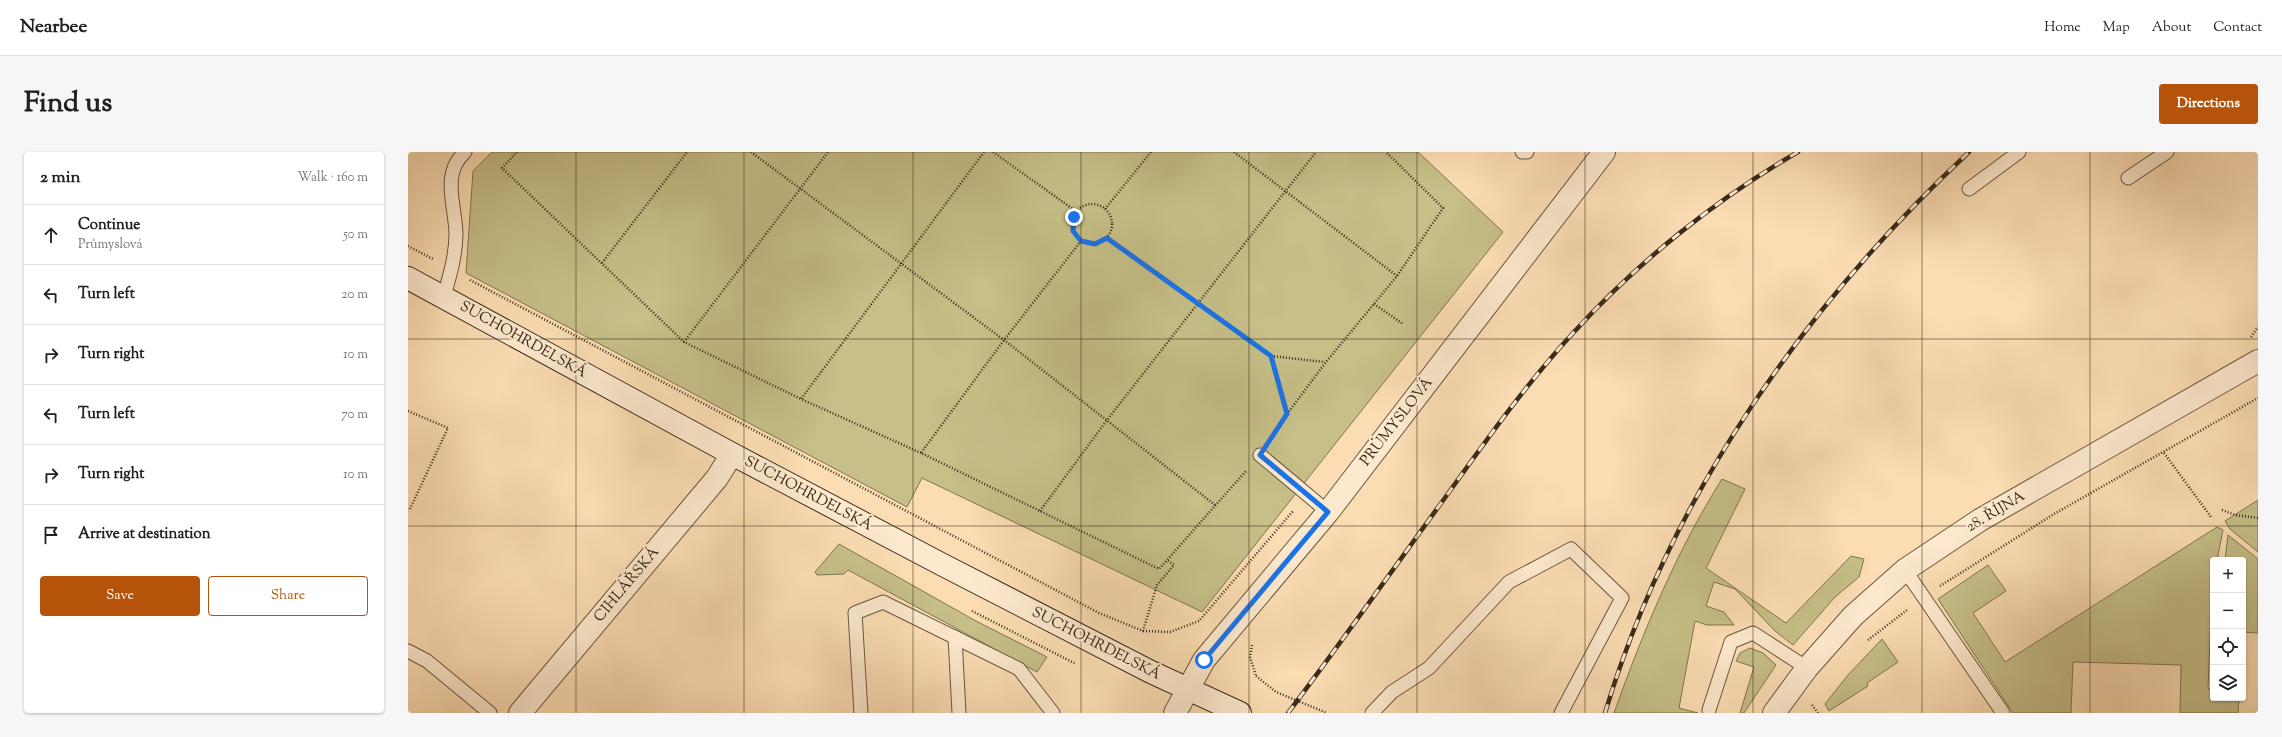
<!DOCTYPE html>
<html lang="en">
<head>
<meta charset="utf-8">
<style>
	body { margin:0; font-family:"Sorts Mill Goudy",serif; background:#f6f6f6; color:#202124 }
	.controls { position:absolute; right:12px; bottom:12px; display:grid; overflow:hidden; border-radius:4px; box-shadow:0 1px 3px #0004 }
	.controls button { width:36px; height:36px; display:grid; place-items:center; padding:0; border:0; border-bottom:1px solid #e0e0e0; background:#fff; color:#202124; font:20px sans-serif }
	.stop { position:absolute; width:12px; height:12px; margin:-9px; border:3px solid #1a73e8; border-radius:50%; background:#fff }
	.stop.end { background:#1a73e8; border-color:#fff; box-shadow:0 1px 4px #0008 }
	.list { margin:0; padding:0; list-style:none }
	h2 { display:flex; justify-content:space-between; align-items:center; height:52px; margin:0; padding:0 16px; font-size:17px }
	h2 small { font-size:13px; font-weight:400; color:#757577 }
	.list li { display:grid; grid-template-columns:26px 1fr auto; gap:12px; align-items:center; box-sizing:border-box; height:60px; padding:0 16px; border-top:1px solid #e0e0e0 }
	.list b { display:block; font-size:15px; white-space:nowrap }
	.list p { margin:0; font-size:13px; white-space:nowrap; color:#757577 }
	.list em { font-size:13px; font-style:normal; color:#757577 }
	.actions { display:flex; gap:8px; padding:12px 16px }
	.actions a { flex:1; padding:9px 0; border:1px solid #b45309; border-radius:4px; text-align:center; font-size:14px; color:#b45309 }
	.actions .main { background:#b45309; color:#fff }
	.icon { flex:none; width:22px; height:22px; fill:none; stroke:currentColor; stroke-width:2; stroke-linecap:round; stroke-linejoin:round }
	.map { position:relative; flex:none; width:1850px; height:561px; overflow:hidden; border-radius:4px }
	header { display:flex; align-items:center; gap:24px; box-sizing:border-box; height:56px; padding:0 20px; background:#fff; border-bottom:1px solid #e0e0e0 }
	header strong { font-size:19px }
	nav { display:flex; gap:22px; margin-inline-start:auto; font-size:14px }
	.intro { display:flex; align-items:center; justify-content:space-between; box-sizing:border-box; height:96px; padding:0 24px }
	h1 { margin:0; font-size:28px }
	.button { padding:10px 18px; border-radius:4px; background:#b45309; color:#fff; font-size:14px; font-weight:700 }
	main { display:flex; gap:24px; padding:0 24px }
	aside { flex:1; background:#fff; border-radius:4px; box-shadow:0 1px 3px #0004 }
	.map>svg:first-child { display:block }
</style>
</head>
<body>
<header>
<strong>Nearbee</strong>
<nav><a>Home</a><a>Map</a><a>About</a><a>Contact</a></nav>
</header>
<div class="intro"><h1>Find us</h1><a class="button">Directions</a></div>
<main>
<aside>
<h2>2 min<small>Walk · 160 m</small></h2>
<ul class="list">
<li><svg class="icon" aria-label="ahead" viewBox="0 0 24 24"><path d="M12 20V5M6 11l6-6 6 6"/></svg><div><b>Continue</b><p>Průmyslová</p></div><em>50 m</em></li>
<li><svg class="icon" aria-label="left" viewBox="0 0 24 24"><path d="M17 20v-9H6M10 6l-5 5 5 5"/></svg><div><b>Turn left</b></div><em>20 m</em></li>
<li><svg class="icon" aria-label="right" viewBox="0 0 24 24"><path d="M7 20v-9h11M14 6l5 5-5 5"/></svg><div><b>Turn right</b></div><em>10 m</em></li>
<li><svg class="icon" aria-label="left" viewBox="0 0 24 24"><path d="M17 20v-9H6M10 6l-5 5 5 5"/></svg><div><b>Turn left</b></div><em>70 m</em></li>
<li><svg class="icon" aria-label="right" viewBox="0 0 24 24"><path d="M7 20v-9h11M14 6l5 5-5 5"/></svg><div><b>Turn right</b></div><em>10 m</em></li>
<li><svg class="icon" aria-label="arrive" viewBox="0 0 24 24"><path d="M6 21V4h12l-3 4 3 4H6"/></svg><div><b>Arrive at destination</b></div></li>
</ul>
<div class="actions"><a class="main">Save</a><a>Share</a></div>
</aside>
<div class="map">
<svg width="1850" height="561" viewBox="0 0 1850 561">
	<rect width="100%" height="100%" fill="#fcddb3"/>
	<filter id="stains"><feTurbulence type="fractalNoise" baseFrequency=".005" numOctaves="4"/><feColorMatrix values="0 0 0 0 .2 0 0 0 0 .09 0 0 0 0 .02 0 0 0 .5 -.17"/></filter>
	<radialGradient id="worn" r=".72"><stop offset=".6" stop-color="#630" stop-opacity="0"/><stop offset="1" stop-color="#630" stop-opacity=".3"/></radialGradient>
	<g fill="#c6bf88" stroke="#7e7551">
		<polygon points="84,0 1010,0 1095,80 794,460 514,326 499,355 58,121 65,19"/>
		<path d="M1314 327 1337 337 1298 416 1378 471 1443 404 1456 407 1451 425 1427 445 1385 493 1367 479 1327 437 1306 430 1298 454 1316 460 1326 473H1299L1287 469 1271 556 1290 561H1206C1235 480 1268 400 1314 327Z"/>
		<polygon points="1850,348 1850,400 1822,377 1817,369"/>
		<polygon points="1809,375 1815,378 1809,408 1805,408 1800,537 1805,537 1805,546 1831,546 1830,561 1772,561 1773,513 1665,510 1663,561 1605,561 1530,447 1580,413 1598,439 1565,461 1597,510"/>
		<polygon points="1820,383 1850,407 1850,481 1835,480 1835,408 1817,408"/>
		<polygon points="431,392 568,469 639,505 629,520 440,418 436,422 409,423 407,420"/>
		<polygon points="1474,487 1490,510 1459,531 1460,534 1421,559 1417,552 1440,523"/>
		<polygon points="1342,496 1355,501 1368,513 1336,561 1332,561 1346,515 1328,509 1332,501"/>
	</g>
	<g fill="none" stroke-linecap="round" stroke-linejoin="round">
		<g stroke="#685840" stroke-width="15">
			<g id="lane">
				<polyline points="1114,0 1119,0"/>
				<polyline points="1720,26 1759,0"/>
				<polyline points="1561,37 1611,0"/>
				<path d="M36 144C42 123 48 103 48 81 47 52 33 22 57 0"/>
				<polyline points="852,303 920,360"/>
				<polyline points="1497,418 1595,561"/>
				<polyline points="547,485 551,561"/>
				<polyline points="0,499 19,509 82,561"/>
				<polyline points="1301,558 1323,490 1345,481 1399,516"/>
				<polyline points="453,561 447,461 475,450 611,517 645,561"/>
				<polyline points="964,561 984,540 1021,516 1101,430 1163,397 1214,446 1153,561"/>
			</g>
		</g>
		<g stroke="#685840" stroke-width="24">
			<g id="street">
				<polyline points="112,561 309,326 324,302"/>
				<polyline points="767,561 796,508 920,360 1196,0"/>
				<polyline points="1366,561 1399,516 1445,464 1497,418 1572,368 1850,209"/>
			</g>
		</g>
		<g stroke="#372b1a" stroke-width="24">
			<polyline id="secondary" points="0,126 324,302 535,413 743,520 832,561"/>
		</g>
		<g stroke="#372b1a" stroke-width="2.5" stroke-dasharray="1 2" stroke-linecap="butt">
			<polyline points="109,0 94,16 276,190 393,247"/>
			<polyline points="343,0 596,188 807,353"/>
			<polyline points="585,0 669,60"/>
			<polyline points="826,0 989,124"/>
			<circle cx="684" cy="72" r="20"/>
			<polyline points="697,57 743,0"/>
			<polyline points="699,86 863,204 879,262 863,286"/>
			<polyline points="673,89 596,188 513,301 751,417 838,319"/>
			<polyline points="0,94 25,107"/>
			<polyline points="194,111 279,0"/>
			<polyline points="62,128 691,461 735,479 749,433 766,413 759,408"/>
			<polyline points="966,152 995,172"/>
			<polyline points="1843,185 1850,175"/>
			<polyline points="276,190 420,0"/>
			<polyline points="863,204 917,210"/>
			<polyline points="0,259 40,276 1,359"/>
			<polyline points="879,262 918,210 989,124 1035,56 978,0"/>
			<polyline points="513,301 393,247 576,0"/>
			<polyline points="1756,301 1803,365"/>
			<polyline points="1814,358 1827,363 1850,366"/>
			<polyline points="632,359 699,268 908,0"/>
			<polyline points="1532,434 1646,362 1850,246"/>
			<polyline points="564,459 668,512"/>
			<polyline points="735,479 762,480 791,469 885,359"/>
			<polyline points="1460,488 1499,458"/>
			<polyline points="844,493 842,505 848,524"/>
			<polyline points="1404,553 1410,561"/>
		</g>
		<use href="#lane" stroke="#fde9ce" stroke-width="13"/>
		<use href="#street" stroke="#fde9ce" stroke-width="22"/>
		<use href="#secondary" stroke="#fde9ce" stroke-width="22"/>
		<g stroke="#372b1a" stroke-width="4.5">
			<g id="rail">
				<path d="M880 561C934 489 986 416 1039 343 1079 287 1119 231 1166 180 1230 110 1308 47 1390 0"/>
				<path d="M1197 561C1262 345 1397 153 1561 0"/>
			</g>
		</g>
		<use href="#rail" stroke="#fde9ce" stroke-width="3" stroke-dasharray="9" stroke-linecap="butt"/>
		<polyline stroke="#372b1a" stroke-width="2.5" stroke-dasharray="1 2" stroke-linecap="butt" points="848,524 868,540 919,561"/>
	</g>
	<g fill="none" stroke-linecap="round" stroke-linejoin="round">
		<polyline stroke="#1a73e8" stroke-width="5" points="666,65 665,79 673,89 687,92 699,86 863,204 879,262 852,303 920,360 796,508"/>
	</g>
	<path fill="none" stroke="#372b1a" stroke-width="1" stroke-opacity="0.55" d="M168 0V561M336 0V561M505 0V561M673 0V561M841 0V561M1009 0V561M1177 0V561M1345 0V561M1514 0V561M1682 0V561M0 187H1850M0 374H1850"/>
	<g text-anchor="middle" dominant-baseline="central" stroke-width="4" stroke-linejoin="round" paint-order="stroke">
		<g font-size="15" fill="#372b1a" stroke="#fde9ce">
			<text transform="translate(115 188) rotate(29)">SUCHOHRDELSKÁ</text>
			<text transform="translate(989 270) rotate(-52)">PRŮMYSLOVÁ</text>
			<text transform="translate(400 342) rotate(28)">SUCHOHRDELSKÁ</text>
			<text transform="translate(1588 360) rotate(-31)">28. ŘÍJNA</text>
			<text transform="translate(219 433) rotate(-50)">CIHLÁŘSKÁ</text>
			<text transform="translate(688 492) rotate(27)">SUCHOHRDELSKÁ</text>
		</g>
	</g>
	<rect width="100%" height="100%" filter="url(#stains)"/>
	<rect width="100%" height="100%" fill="url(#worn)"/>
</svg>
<div class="controls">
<button>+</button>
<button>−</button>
<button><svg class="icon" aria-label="locate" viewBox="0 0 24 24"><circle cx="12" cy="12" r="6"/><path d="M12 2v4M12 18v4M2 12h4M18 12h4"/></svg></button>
<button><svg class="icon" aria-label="layers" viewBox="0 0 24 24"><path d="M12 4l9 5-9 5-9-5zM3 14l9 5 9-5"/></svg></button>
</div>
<div class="stop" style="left:796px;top:508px"></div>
<div class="stop end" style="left:666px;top:65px"></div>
</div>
</main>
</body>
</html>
